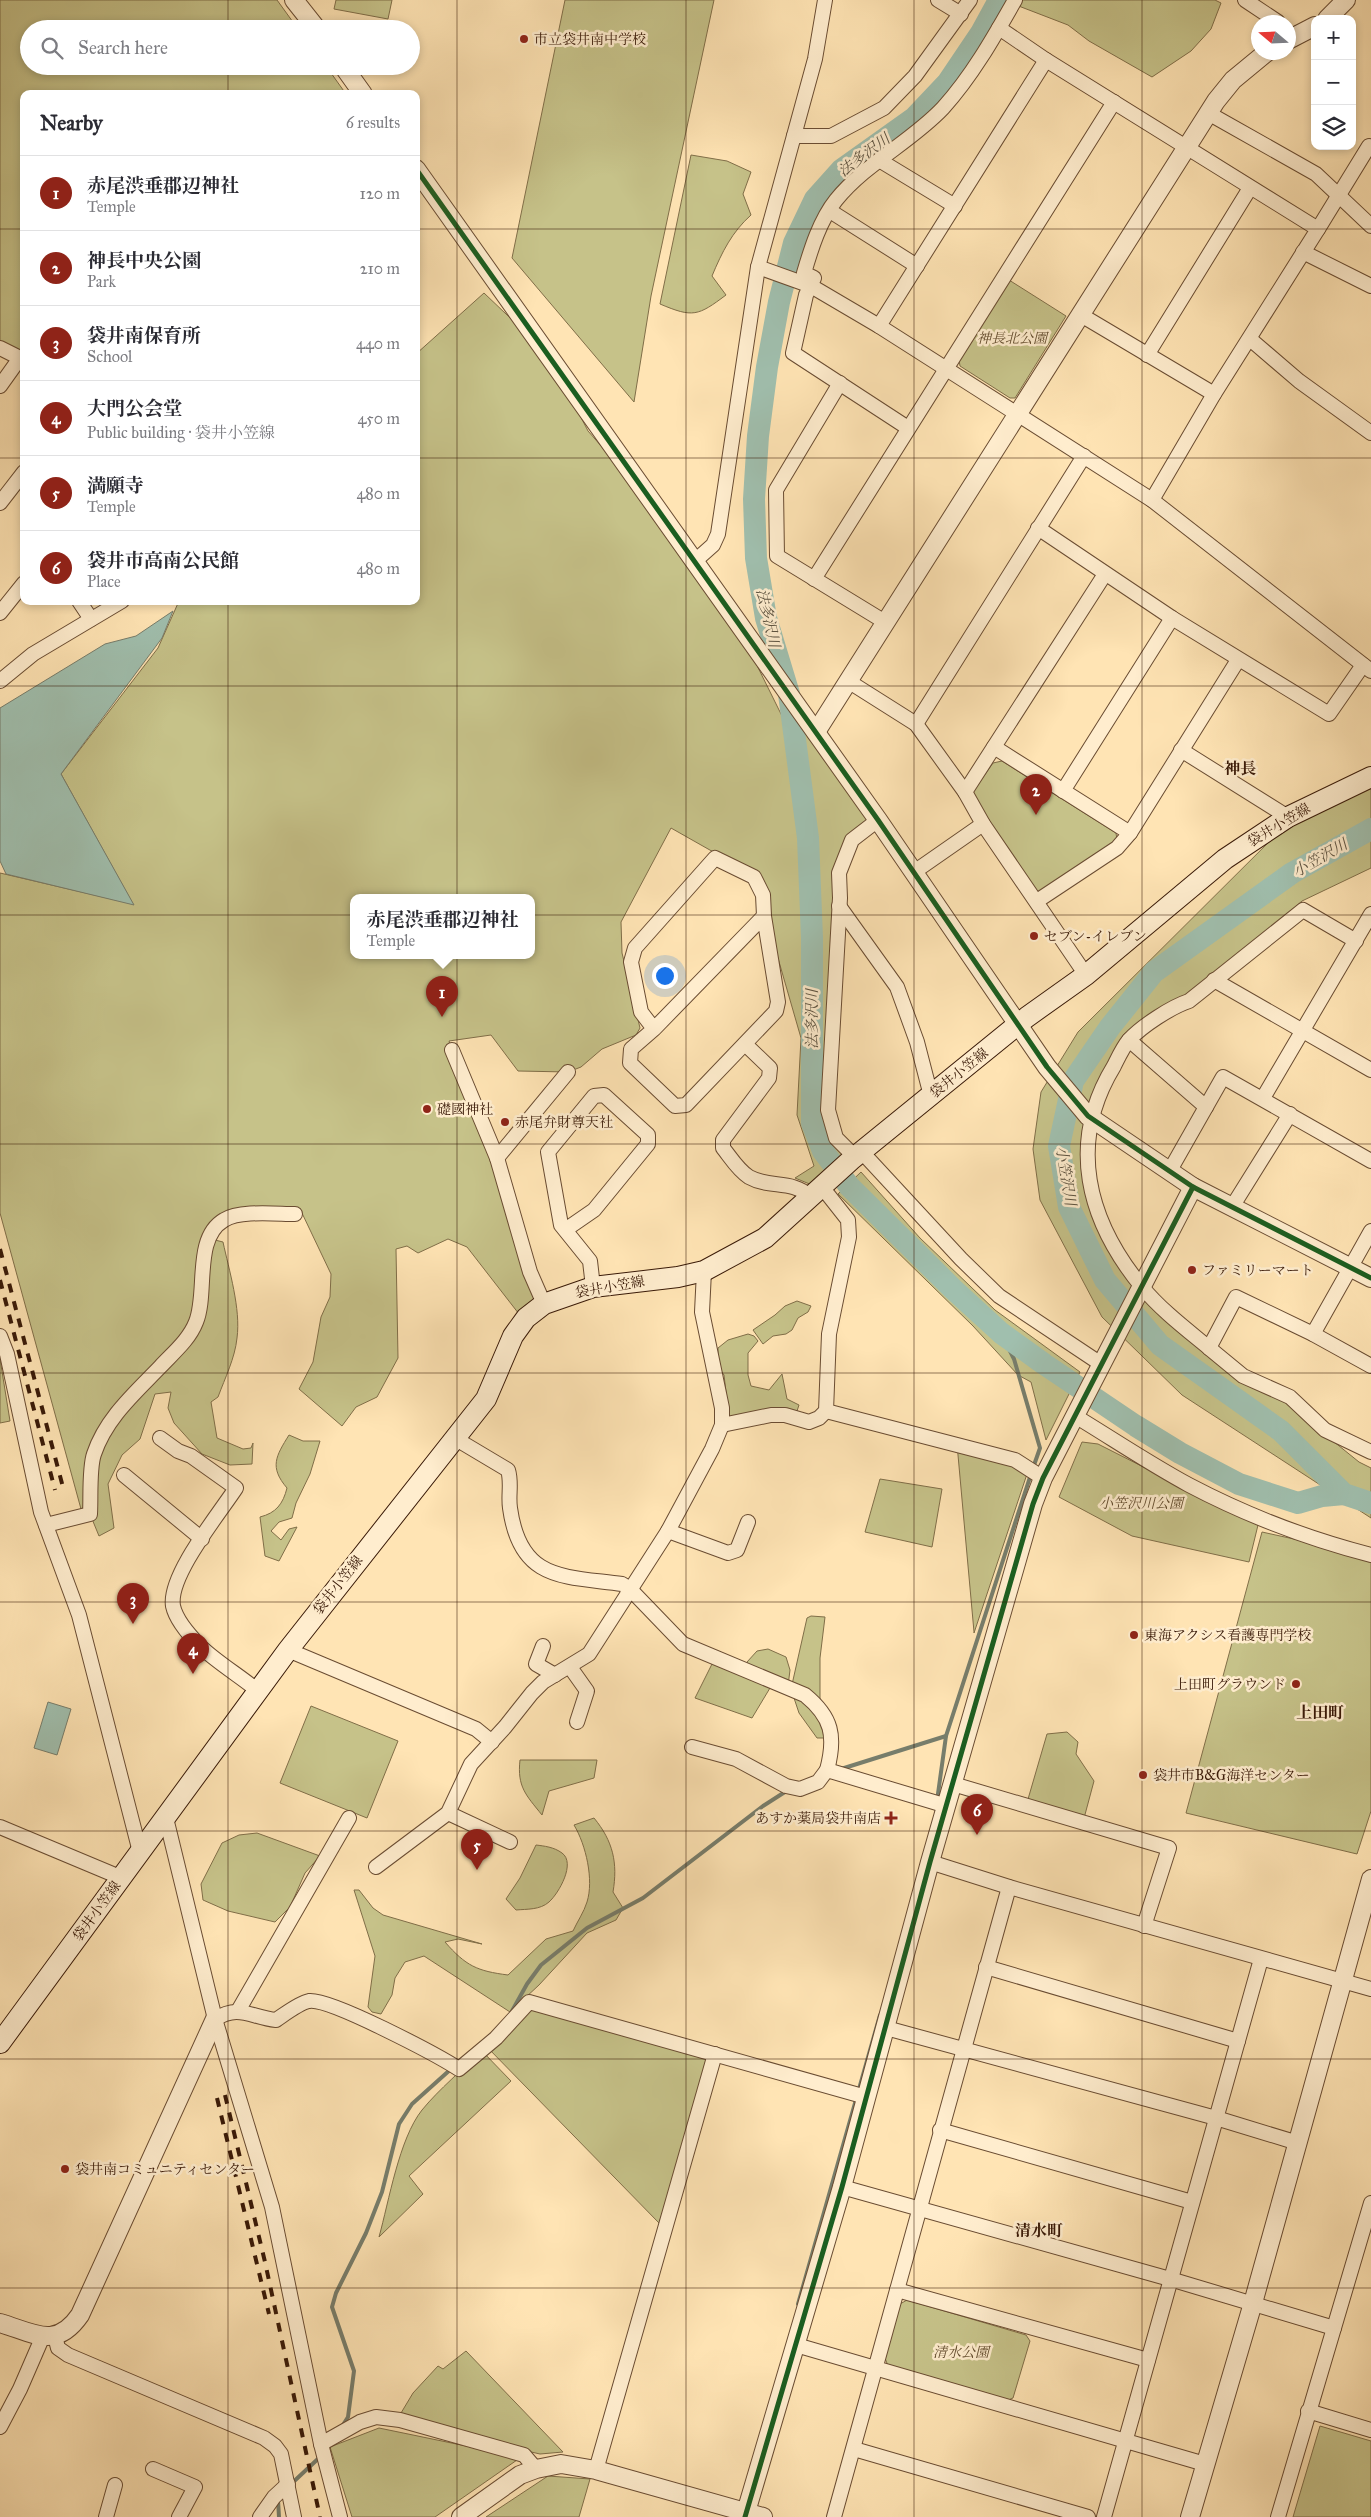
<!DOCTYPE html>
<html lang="en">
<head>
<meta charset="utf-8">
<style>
	body { margin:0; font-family:"IM FELL Great Primer","Noto Serif JP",serif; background:#f7f7f7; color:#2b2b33 }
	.controls { position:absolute; right:15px; top:15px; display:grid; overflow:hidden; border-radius:10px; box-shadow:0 2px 8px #0003 }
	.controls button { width:45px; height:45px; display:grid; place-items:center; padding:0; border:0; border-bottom:1px solid #e1e1e2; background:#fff; color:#2b2b33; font:25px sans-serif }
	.compass { position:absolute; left:1251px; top:15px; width:45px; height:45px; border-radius:50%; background:#fff; box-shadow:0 2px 8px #0003; rotate:289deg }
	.you { position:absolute; left:664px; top:975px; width:18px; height:18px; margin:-12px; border:4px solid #fff; border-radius:50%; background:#1a73e8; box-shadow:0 0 0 8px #1a73e833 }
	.badge { display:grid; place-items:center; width:32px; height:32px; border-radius:50%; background:#8f2418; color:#fff; font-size:16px; font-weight:700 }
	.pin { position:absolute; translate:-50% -41px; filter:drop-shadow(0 1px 2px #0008) }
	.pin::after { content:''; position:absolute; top:26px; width:18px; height:15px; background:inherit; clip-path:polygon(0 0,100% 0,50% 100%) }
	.popup { position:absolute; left:350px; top:894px; width:185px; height:65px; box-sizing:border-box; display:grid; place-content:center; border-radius:10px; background:#fff; filter:drop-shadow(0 1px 4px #0005); font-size:16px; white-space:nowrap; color:#7c7c81 }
	.popup b { font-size:19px; color:#2b2b33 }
	.popup::after { content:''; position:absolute; left:50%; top:100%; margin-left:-10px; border:10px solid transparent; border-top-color:#fff }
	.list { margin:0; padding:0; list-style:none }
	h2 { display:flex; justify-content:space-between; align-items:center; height:65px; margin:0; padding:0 20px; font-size:21px }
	h2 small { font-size:16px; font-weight:400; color:#7c7c81 }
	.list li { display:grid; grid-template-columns:32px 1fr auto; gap:15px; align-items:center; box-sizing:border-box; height:75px; padding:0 20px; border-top:1px solid #e1e1e2 }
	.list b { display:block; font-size:19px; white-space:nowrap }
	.list p { margin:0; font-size:16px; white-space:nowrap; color:#7c7c81 }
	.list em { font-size:16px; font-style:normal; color:#7c7c81 }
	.icon { flex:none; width:28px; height:28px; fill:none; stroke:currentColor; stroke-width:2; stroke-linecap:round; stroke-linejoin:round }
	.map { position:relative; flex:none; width:1371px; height:2517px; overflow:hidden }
	.search { position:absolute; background:#fff; box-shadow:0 2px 8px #0003; left:20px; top:20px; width:400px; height:55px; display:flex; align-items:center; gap:12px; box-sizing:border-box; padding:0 18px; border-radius:28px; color:#7c7c81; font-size:19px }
	.panel { position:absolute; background:#fff; box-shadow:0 2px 8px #0003; left:20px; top:90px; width:400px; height:515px; border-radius:10px }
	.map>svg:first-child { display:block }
</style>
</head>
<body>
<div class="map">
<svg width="1371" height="2517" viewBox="0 0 1371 2517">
	<rect width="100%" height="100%" fill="#ffe4b4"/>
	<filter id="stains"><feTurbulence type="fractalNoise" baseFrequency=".004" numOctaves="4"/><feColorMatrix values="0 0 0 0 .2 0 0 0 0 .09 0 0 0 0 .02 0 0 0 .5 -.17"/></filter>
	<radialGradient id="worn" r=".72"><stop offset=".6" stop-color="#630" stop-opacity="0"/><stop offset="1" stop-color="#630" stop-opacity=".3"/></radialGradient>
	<g fill="#c6c289" stroke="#806e48" fill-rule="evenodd">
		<polygon points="0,0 277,0 298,29 29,29 29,66 326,66 346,94 24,94 24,353 0,341"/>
		<polygon points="336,0 392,0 388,19 334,9"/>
		<polygon points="565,0 714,0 651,296 634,402 512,258"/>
		<polygon points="1019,0 1215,0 1221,3 1211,29 1191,51 1152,77 1089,41 1068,25 1016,5"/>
		<path d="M691 155 727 161 751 172 743 194 751 215C732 232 722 252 712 276L726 295C698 316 693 318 660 304Z"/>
		<polygon points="1009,280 1066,316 1015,398 1010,398 960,366 959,360"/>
		<path d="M484 293 549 355 588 431 665 519 730 611 782 716 799 717 878 820 852 840 839 873 828 1110 855 1157 812 1185 795 1178 814 1166 797 1115 801 1038 754 875 671 828 621 922 622 953 640 1028 636 1035 602 1049 581 1067 568 1072 518 1071 491 1035 449 1041 497 1158 540 1308 519 1314 467 1247 448 1239 418 1253 407 1246 396 1249 398 1358 377 1397 356 1407 342 1426 299 1389 313 1362 321 1317 330 1297 331 1274 301 1211 224 1219 215 1240 223 1242C229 1270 241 1309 237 1338 235 1358 225 1378 218 1397L211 1402 217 1438 243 1449 251 1448 253 1443 252 1464 230 1465 202 1454 174 1423 168 1408 171 1392 155 1394 140 1439 122 1455 108 1484 114 1528 99 1536 90 1514V1504L81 1509 0 1213V873L133 904 61 774 158 648 179 601H416V354ZM353 898H531V956H353Z"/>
		<polygon points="1002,761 1116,833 1117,840 1042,893 1036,892 973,797 972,793 993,763"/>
		<polygon points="1371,784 1371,868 1302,901 1185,1002 1118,1050 1084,1132 1110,1237 1174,1318 1240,1374 1286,1403 1359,1462 1371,1468 1371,1518 1182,1395 1102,1317 1040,1200 1033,1149 1041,1092 1078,1032 1291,820"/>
		<polygon points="861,1172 920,1238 995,1310 1080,1372 1046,1440 1031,1382 1018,1375 973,1326 838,1194"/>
		<polygon points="797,1301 811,1306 808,1312 798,1318 792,1330 786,1334 773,1336 763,1344 753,1330 775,1315 785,1306"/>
		<polygon points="748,1334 754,1336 758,1341 748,1353 748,1375 751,1386 769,1390 782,1374 787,1399 799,1405 796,1414 729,1418 724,1375 718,1367 718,1348 728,1340"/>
		<polygon points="0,1359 10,1421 0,1423"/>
		<path d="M289 1435 303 1441H320L310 1474 296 1503 292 1518 279 1522 271 1531 281 1540 289 1529 297 1527 279 1561 265 1556 260 1517C276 1513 283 1504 287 1488 269 1467 276 1456 289 1435Z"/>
		<polygon points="1082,1442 1098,1444 1258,1525 1249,1562 1132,1536 1059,1497"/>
		<polygon points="957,1444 1029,1468 974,1633 974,1632"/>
		<polygon points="880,1479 942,1489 932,1547 865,1532"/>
		<polygon points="1262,1532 1371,1556 1371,1811 1357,1854 1186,1813"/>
		<polygon points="811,1616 825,1617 820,1658 820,1708 832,1738 817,1738 799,1713 791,1689 807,1618"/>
		<polygon points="768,1649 786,1657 790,1670 787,1694 770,1688 752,1718 695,1698 715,1658 749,1672 747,1662 757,1651"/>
		<polygon points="311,1706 398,1741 367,1818 280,1783"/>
		<polygon points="1067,1732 1078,1742 1076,1754 1094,1781 1083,1822 1026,1806 1047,1734"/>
		<path d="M520 1760H597L594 1778 549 1791 542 1815C526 1795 517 1787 520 1760Z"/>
		<path d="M594 1818C613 1841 618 1863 613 1892L623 1908 616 1920 587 1933 539 1985 510 2012 424 1956 405 1962 395 1978 392 1995 381 2014 372 2012 368 2007 375 1956 354 1890H359L373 1908 383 1915 482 1944 458 1939 445 1942C466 1966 477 1971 508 1975L546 1939 573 1931C577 1922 584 1912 587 1902 594 1880 586 1845 574 1825Z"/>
		<polygon points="257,1833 320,1856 305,1873 290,1907 275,1922 228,1911 203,1900 201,1884 222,1843 239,1835"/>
		<path d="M536 1845C544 1846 554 1847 562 1853 576 1863 559 1893 549 1902 540 1910 527 1909 516 1910L506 1899 520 1878Z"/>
		<polygon points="529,2002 713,2061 659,2223 486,2046"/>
		<path d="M481 2050 511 2081 409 2176 423 2194 379 2237C389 2201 399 2139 422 2110 440 2088 462 2071 481 2050Z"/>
		<polygon points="907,2300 1026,2335 1030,2341 1013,2398 1006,2401 888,2366 885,2358 900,2304"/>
		<polygon points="466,2351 563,2452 540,2454 518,2449 401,2413 413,2393 438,2366 443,2369"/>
		<polygon points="1320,2426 1371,2441 1371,2517 1293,2517"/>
		<polygon points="379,2428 500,2453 517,2460 435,2517 352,2517 330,2447"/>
		<polygon points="548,2476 590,2479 579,2517 486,2517"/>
	</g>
	<g fill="#a0bfae" stroke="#777d6b">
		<polygon points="173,611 162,638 61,774 134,905 6,874 0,861 0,708 105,644 136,636"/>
		<polygon points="48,1702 71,1709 57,1755 34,1748"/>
	</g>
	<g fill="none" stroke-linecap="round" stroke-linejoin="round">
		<g stroke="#777d6b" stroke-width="4">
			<polyline points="1001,1333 1014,1359 1040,1448 1033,1468"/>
			<polyline points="841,1769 946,1736"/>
			<polyline points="937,1801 946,1736 1031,1474"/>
			<polyline points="512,2011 527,1984 541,1965 587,1928 643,1898 763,1806 788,1790"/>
			<polyline points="798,2304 880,2015"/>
			<polyline points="343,2425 348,2417 354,2371 332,2307 336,2293 366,2233 382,2192 399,2124 412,2104 451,2069"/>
			<polyline points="290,2485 320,2457"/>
			<polyline points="278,2500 279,2517"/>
		</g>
		<g stroke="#a0bfae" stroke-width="22">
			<polyline points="999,0 981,33 948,82 914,118 841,170 815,199 794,243 779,302 767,367 758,436 754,499 756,558 766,618 789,694 808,838 812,938 812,1123 823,1151 849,1186 953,1289 1001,1333 1044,1364 1136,1426 1180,1453 1239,1484 1298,1503 1322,1496 1344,1494"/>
			<polyline points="1371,829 1292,873 1154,972 1110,1027 1073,1081 1059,1146 1069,1207 1105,1280 1160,1345 1281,1431 1344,1494 1371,1503"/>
		</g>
		<g stroke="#6a4c32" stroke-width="16">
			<g id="minor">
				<polyline points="938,0 961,14"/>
				<polyline points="1245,0 1278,22"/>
				<polyline points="999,28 1046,60"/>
				<polyline points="1208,113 1316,174 1371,226"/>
				<polyline points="794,136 831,136 884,108 915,76 970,0"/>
				<polyline points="879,160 955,206"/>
				<polyline points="830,211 917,266"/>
				<polyline points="1318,229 1369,146"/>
				<polyline points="1303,252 1371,286"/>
				<polyline points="758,267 811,286 879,326 1152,500 1371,671"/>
				<polyline points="1081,315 1214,394"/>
				<polyline points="879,326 1046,60 1318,229 1214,394 1152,500"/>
				<polyline points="1250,339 1299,381 1371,433"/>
				<polyline points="0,348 24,360"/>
				<polyline points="1147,355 1250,188"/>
				<polyline points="840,383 776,490 777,556 885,622"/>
				<polyline points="0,386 20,358"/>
				<path d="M908 428 793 353 806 295 814 278 804 273C811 249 820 220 836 200 866 163 911 142 943 108 972 76 994 37 1015 0"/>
				<polyline points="0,503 24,472"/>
				<polyline points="1038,528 1172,618 1329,714 1363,665"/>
				<polyline points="695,561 713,545 718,534 758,267 815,59 825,0"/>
				<polyline points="814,579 1114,102"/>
				<polyline points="79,601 91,619"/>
				<polyline points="0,613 24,583"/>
				<polyline points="0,681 33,654 122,601"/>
				<polyline points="848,681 916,724 965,792 983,824 1086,975"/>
				<polyline points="916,724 1084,456"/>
				<polyline points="994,747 1130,833"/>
				<polyline points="1181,750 1288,817"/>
				<polyline points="1063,791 1172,618"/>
				<polyline points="965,792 1105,574"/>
				<polyline points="914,872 983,824"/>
				<polyline points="1037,901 1117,848 1130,833 1238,660"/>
				<polyline points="839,906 897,987 917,1042 931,1096"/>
				<polyline points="1214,980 1371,1070"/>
				<polyline points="654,1029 641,1012 631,962 635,948 715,858 754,877 763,895 764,916 778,1002 776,1011 686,1105 675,1106 630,1063 631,1049 654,1029 764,916"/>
				<polyline points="1129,1040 1206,1107"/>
				<path d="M745 1044 770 1068 769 1078 723 1140V1148C731 1158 738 1170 749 1177 771 1189 791 1179 811 1197"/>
				<polyline points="452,1050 497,1158 530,1272 544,1304"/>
				<polyline points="1263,1098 1371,914"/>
				<polyline points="861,1151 961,1259 999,1296 1101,1364"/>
				<polyline points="855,1157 836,1138 828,1110 840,898 839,873 852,840 878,820"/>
				<polyline points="497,1158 568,1072"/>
				<polyline points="1169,1172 1223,1077 1371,1161"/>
				<polyline points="1232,1207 1290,1114"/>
				<polyline points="565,1230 594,1210 648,1144 648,1135 604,1095 594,1096 548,1152 561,1225 590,1261 593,1287"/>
				<polyline points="1313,1334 1371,1231"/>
				<polyline points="0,1336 7,1354 41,1512 79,1615 140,1852"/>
				<path d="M1209 1348C1186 1329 1161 1310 1142 1287 1087 1220 1067 1143 1114 1066 1118 1058 1123 1047 1129 1040 1142 1026 1171 1007 1189 1001L1303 910 1356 941"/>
				<polyline points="1371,1366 1313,1334 1236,1297 1209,1348 1243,1376 1290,1397 1325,1430 1371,1452"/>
				<polyline points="826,1411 1015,1460 1043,1478"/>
				<path d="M1075 1416C1113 1439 1150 1464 1189 1485 1246 1515 1309 1539 1371 1555"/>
				<polyline points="722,1425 771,1415 785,1415 809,1422 819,1418 826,1411 829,1334 849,1237 848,1220 822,1187"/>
				<path d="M160 1438 178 1451 191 1456 236 1488C219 1514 168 1576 173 1606 176 1620 191 1637 201 1647 218 1663 240 1676 258 1691"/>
				<path d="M456 1439 508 1470C512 1483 508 1495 510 1508 520 1581 563 1576 622 1584L630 1589 683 1644 805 1695C832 1717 836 1736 827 1770"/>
				<polyline points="124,1475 202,1539"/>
				<path d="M46 1525 90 1514C91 1498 89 1468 94 1454 106 1418 135 1393 160 1367 173 1353 189 1340 196 1322 208 1293 193 1238 224 1220 240 1210 276 1214 295 1214"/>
				<polyline points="668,1531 728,1553 737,1550 748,1522"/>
				<polyline points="543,1646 536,1664 555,1675"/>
				<polyline points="288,1650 476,1729 492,1742"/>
				<polyline points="570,1667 587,1691 577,1722"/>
				<polyline points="692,1747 736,1759 786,1786 800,1789 818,1782 827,1770 947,1806"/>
				<polyline points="953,1784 1169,1848 1144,1926"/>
				<polyline points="448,1813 510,1842"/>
				<polyline points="166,1818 215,2019"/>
				<polyline points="0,1827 122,1878"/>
				<polyline points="930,1862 1009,1887 1371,1989"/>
				<polyline points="376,1867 448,1813 471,1764 505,1727 532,1693 543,1682 589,1654 668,1531 712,1449 722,1425 722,1408 702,1312 704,1271"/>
				<polyline points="986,1967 1238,2041"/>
				<polyline points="238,2011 349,1818"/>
				<polyline points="886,2028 1216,2118 1298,2143"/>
				<polyline points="940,2130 1192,2202"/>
				<polyline points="842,2187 1170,2279 1334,2328"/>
				<polyline points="897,2290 1148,2360"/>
				<polyline points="55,2336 58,2348 68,2355 264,2438 275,2446 281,2454 294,2517"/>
				<polyline points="796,2345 1205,2464"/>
				<polyline points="1308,2411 1371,2430"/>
				<polyline points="0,2427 20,2389 43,2336"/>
				<polyline points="321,2444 360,2422 376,2417 400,2420 524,2455 536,2469"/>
				<polyline points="854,2449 1088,2517"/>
				<polyline points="153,2469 195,2487 179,2517"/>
				<polyline points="596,2470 715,2054"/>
				<polyline points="106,2517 115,2485"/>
				<polyline points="260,2517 274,2497 288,2484"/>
				<path d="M340 2517 321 2444 272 2207 215 2019C239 2004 250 2017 276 2020 285 2014 299 2003 309 2001 330 1998 437 2055 459 2069L496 2038 529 2002 866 2097"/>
				<polyline points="834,2517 1009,1887"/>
				<polyline points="1104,2517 1261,1959"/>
				<polyline points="1278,2517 1371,2203"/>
			</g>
		</g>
		<g stroke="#6a4c32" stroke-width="20">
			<g id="tertiary">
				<polyline points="294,0 317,29"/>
				<polyline points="1327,19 1346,0"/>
				<polyline points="1288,40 1315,26"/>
				<polyline points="343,66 363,94"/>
				<polyline points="416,169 878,820 1047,1067 1088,1116 1193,1187 1371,1278"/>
				<polyline points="816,732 1216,101 1233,80 1267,52"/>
				<path d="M0 2323C34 2333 56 2350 80 2315L215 2019"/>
				<polyline points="746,2512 842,2187 930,1862 1033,1504 1043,1478 1078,1410 1193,1187"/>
				<polyline points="461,2517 520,2475 536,2469 561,2464 596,2470 763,2517"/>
				<polyline points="1190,2517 1253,2303 1371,1879"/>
			</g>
		</g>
		<g stroke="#391907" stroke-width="22">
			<polyline id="secondary" points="0,2043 288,1650 486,1399 513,1336 526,1318 544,1304 593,1287 678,1277 704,1271 765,1238 851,1160 1027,1017 1086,975 1225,859 1288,817 1371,777"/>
		</g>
		<use href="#minor" stroke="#ffedce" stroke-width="14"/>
		<use href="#tertiary" stroke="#ffedce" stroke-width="18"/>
		<use href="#secondary" stroke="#ffedce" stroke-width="20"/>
		<g stroke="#391907" stroke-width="4" stroke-dasharray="9 9" stroke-linecap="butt">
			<polyline points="0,1249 64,1491"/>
			<polyline points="0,1280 55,1490"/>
			<polyline points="225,2095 265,2262 320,2517"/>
			<polyline points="217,2098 269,2314"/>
		</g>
		<g stroke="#ffedce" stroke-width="8">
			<g id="cycleway">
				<polyline points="416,169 878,820 1047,1067 1088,1116 1193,1187 1371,1278"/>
				<polyline points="745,2517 842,2187 930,1862 1033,1504 1043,1478 1078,1410 1193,1187"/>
			</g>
		</g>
		<use href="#cycleway" stroke="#1b5e20" stroke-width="5"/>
	</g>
	<path fill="none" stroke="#391907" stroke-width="1" stroke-opacity="0.55" d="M228 0V29M457 0V2517M686 0V2517M914 0V2517M1142 0V2517M228 66V94M0 229H24M416 229H1371M0 458H24M416 458H1371M228 601V2517M0 686H1371M0 915H1371M0 1144H1371M0 1373H1371M0 1602H1371M0 1831H1371M0 2059H1371M0 2288H1371"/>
	<g fill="#8f2418" stroke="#ffedce" stroke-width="2">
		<circle cx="524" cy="39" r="5"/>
		<circle cx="1034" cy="936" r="5"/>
		<circle cx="427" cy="1109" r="5"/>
		<circle cx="505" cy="1122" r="5"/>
		<circle cx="1192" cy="1270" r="5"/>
		<circle cx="1134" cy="1635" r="5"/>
		<circle cx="1296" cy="1684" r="5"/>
		<circle cx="1143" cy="1775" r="5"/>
		<path d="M888.5 1810.5h5v5h5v5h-5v5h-5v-5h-5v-5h5z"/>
		<circle cx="65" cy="2169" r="5"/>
	</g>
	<g text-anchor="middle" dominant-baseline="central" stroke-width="5" stroke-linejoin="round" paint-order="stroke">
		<g font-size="14" fill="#391907" stroke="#ffedce" text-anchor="start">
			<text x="534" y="39">市立袋井南中学校</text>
			<text x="1044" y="936">セブン-イレブン</text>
			<text x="437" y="1109">礎國神社</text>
			<text x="515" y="1122">赤尾弁財尊天社</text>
			<text x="1202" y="1270">ファミリーマート</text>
			<text x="1144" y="1635">東海アクシス看護専門学校</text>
			<text x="1286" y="1684" text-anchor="end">上田町グラウンド</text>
			<text x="1153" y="1775">袋井市B&amp;G海洋センター</text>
			<text x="881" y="1818" text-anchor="end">あすか薬局袋井南店</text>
			<text x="75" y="2169">袋井南コミュニティセンター</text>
		</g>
		<g font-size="14" font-style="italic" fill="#634c2e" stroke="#ffedce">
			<text x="1012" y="338">神長北公園</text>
			<text x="1141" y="1503">小笠沢川公園</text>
			<text x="961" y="2352">清水公園</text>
		</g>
		<g font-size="14" fill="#391907" stroke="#ffedce">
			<text transform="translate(1279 825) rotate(-31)">袋井小笠線</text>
			<text transform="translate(959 1073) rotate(-39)">袋井小笠線</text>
			<text transform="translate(610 1287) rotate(-10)">袋井小笠線</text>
			<text transform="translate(338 1585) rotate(-52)">袋井小笠線</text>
			<text transform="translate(97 1911) rotate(-54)">袋井小笠線</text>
		</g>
		<g font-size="15" font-style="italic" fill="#5d5341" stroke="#ffedce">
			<text transform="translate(864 155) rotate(-37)">法多沢川</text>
			<text transform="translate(768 618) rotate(77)">法多沢川</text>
			<text transform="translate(1320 858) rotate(-30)">小笠沢川</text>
			<text transform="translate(812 1019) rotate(-90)">法多沢川</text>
			<text transform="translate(1066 1176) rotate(81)">小笠沢川</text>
		</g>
		<g font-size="16" font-weight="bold" fill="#391907" stroke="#ffedce">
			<text x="1240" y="768">神長</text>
			<text x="1320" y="1712">上田町</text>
			<text x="1039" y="2230">清水町</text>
		</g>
	</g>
	<rect width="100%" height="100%" filter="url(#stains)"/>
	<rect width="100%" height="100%" fill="url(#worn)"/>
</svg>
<div class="controls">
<button>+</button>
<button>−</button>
<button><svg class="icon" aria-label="layers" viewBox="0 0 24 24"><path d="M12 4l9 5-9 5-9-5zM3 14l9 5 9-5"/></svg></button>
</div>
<svg class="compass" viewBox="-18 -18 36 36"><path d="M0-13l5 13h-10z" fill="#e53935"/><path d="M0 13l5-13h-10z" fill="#7c7c81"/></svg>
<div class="you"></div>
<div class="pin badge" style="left:442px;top:1017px">1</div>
<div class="popup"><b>赤尾渋垂郡辺神社</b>Temple</div>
<div class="pin badge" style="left:1036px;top:815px">2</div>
<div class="pin badge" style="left:133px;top:1624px">3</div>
<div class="pin badge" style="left:193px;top:1674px">4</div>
<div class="pin badge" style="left:477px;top:1870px">5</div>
<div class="pin badge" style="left:977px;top:1835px">6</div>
<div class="search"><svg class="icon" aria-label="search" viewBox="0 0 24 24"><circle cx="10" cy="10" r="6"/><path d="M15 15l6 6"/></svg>Search here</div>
<section class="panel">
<h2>Nearby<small>6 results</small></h2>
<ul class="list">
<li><span class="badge">1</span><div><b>赤尾渋垂郡辺神社</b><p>Temple</p></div><em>120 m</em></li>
<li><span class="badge">2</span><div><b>神長中央公園</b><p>Park</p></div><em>210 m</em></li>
<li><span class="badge">3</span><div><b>袋井南保育所</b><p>School</p></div><em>440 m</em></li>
<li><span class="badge">4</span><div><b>大門公会堂</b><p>Public building · 袋井小笠線</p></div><em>450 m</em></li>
<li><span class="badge">5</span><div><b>満願寺</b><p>Temple</p></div><em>480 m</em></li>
<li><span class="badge">6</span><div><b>袋井市高南公民館</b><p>Place</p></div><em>480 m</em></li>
</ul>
</section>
</div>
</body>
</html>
